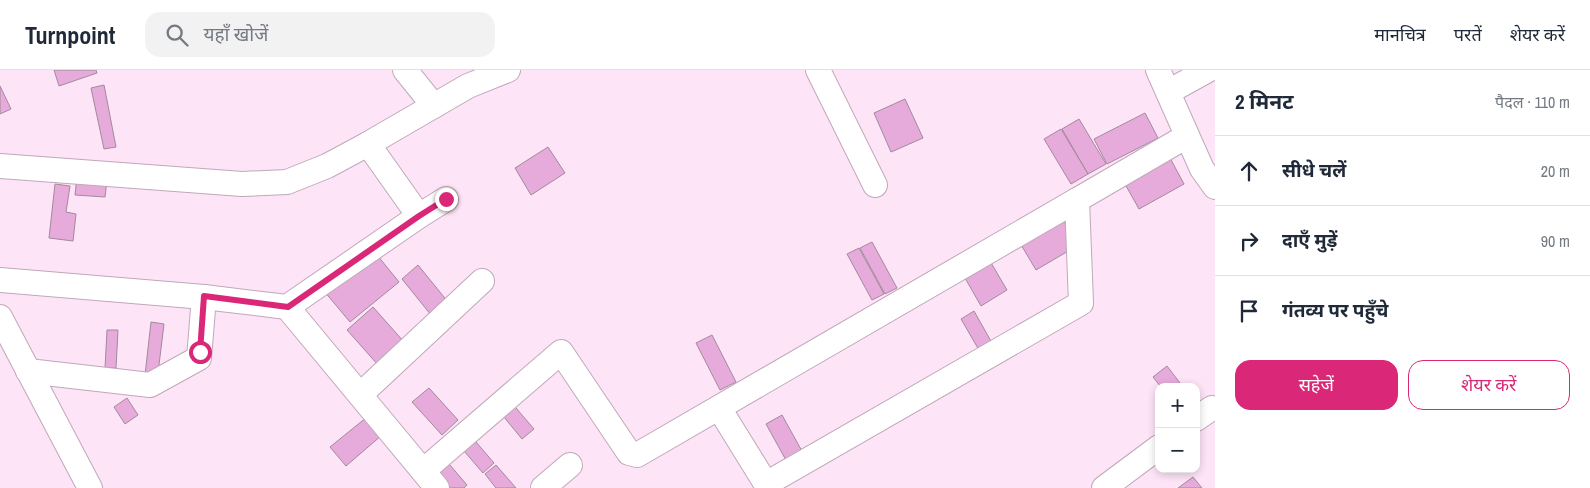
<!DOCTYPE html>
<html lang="hi">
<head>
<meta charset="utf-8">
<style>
	body { margin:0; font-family:"Archivo Narrow","Noto Sans Devanagari",sans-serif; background:#f2f2f3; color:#1f2937 }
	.controls { position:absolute; right:15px; bottom:15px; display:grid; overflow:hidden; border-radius:10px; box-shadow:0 2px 8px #0003 }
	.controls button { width:45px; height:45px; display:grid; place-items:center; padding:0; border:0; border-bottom:1px solid #e0e1e3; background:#fff; color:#1f2937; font:25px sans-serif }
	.stop { position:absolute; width:15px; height:15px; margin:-11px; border:4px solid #db2777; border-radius:50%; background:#fff }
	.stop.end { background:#db2777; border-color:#fff; box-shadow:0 1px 5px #0008 }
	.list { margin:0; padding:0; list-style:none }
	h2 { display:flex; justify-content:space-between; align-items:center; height:65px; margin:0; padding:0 20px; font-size:21px }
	h2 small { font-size:16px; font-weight:400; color:#747a83 }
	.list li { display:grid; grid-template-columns:32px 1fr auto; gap:15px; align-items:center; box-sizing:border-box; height:70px; padding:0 20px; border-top:1px solid #e0e1e3 }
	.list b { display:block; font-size:19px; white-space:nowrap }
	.list em { font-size:16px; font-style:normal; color:#747a83 }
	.actions { display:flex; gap:10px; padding:15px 20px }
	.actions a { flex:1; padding:11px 0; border:1px solid #db2777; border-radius:15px; text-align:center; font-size:18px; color:#db2777 }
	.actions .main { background:#db2777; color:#fff }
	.icon { flex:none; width:28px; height:28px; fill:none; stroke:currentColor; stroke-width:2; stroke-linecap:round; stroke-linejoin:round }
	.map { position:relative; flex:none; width:1215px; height:418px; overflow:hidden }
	header { display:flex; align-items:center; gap:30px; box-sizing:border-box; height:70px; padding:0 25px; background:#fff; border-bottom:1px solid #e0e1e3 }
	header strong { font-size:24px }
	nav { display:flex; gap:28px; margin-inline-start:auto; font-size:18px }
	.search { width:350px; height:45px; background:#f2f2f3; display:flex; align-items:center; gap:12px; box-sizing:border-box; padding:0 18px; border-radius:15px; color:#747a83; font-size:19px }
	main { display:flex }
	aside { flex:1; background:#fff }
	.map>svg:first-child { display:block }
</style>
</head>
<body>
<header>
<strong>Turnpoint</strong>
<div class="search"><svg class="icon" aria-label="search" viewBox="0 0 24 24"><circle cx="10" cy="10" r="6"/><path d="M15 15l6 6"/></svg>यहाँ खोजें</div>
<nav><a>मानचित्र</a><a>परतें</a><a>शेयर करें</a></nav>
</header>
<main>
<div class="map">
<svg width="1215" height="418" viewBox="0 0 1215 418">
	<rect width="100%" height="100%" fill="#fde4f7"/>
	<g fill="#e7abdb" stroke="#a18a9c">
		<polygon points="54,0 96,0 97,3 59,16"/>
		<polygon points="104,15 116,77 104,79 91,18"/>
		<polygon points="0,16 11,39 0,44"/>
		<polygon points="905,29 923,68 891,82 874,43"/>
		<polygon points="1145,43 1158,68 1107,94 1094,69"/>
		<polygon points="1079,49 1106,94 1088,104 1062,59"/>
		<polygon points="1061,59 1088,104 1071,114 1044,69"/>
		<polygon points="548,77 565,103 531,125 515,98"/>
		<polygon points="1170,88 1184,114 1139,139 1125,114"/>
		<polygon points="77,107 107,110 105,127 75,125"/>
		<polygon points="55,114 70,116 66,142 76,144 73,171 49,168"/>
		<polygon points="1063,141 1070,180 1036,200 1017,168"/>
		<polygon points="872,172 897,218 885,224 860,178"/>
		<polygon points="859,178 884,224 872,230 847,184"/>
		<polygon points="373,180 399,212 350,252 324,221"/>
		<polygon points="987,186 1007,220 981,236 961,201"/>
		<polygon points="418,195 448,232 431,245 402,209"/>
		<polygon points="373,237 405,273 379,296 347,260"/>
		<polygon points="974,241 992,273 979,280 961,249"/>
		<polygon points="151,252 164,254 158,303 145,305"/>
		<polygon points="107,260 118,260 116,298 105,298"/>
		<polygon points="712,265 736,312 720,320 696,273"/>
		<polygon points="1167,296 1183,317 1161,317 1153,307"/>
		<polygon points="429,318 458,350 442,365 412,332"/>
		<polygon points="127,328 138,345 125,354 114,337"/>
		<polygon points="510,331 534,359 522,369 499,341"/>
		<polygon points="782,345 803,383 787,392 766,354"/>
		<polygon points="367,347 382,365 346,396 330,377"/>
		<polygon points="470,365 494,393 483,403 458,374"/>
		<polygon points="443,387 467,415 464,418 449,418 432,397"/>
		<polygon points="496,395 516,418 496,418 485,404"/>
		<polygon points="1193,407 1202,418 1178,418"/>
	</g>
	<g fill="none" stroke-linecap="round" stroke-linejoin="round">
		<g stroke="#c0a8ba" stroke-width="26">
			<g id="minor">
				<polyline points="405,0 434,36"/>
				<polyline points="818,0 875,115"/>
				<polyline points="1158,0 1202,99 1215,117"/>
				<polyline points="1168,22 1208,0"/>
				<polyline points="368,74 419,146"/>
				<polyline points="0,96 242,114 287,112 327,96 368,74 468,16 508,0"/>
				<polyline points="1077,130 1187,66"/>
				<polyline points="0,210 204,227 287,237 419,146 446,129"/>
				<polyline points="287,237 437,418"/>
				<polyline points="0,247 90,418"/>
				<polyline points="28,301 150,315 199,288 204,227"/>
				<polyline points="360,325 482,211"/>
				<polyline points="1196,349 1212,338"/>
				<polyline points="423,401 561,282 629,383 637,385 1077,130 1081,233 766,414 719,338"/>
				<polyline points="543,418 570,395"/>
				<polyline points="1104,418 1159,377"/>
			</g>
		</g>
		<use href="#minor" stroke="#fff" stroke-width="24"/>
	</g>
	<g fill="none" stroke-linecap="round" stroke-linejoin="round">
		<polyline stroke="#db2777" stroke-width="6" points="200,282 204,226 288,237 419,146 446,129"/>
	</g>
</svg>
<div class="controls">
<button>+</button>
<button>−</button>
</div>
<div class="stop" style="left:200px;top:282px"></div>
<div class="stop end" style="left:446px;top:129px"></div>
</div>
<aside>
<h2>2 मिनट<small>पैदल · 110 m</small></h2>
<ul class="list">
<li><svg class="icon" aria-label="ahead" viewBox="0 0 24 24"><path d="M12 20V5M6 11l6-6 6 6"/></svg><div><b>सीधे चलें</b></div><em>20 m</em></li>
<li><svg class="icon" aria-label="right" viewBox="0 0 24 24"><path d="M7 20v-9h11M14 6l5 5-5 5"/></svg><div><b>दाएँ मुड़ें</b></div><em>90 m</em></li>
<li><svg class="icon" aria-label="arrive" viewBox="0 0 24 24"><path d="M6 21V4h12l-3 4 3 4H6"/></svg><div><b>गंतव्य पर पहुँचे</b></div></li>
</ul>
<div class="actions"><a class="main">सहेजें</a><a>शेयर करें</a></div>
</aside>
</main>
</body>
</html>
